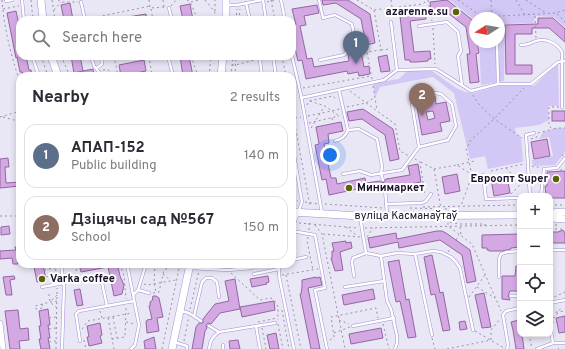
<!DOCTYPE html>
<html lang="en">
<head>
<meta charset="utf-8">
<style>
	body { margin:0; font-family:Overpass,sans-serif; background:#f2f2f3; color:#2b2b33 }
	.controls { position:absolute; right:12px; bottom:12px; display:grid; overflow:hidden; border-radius:8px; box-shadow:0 2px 6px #0003 }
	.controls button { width:36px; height:36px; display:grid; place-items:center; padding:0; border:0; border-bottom:1px solid #e1e1e2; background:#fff; color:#2b2b33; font:20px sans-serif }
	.compass { position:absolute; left:469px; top:12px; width:36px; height:36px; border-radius:50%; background:#fff; box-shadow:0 2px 6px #0003; rotate:259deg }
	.you { position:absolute; left:330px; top:155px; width:14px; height:14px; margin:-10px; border:3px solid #fff; border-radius:50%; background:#1a73e8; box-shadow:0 0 0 6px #1a73e833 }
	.badge { display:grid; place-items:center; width:26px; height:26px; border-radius:50%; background:#111827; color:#fff; font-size:13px; font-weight:700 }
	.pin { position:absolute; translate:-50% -33px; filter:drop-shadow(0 1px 2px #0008) }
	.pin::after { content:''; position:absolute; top:21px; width:14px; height:12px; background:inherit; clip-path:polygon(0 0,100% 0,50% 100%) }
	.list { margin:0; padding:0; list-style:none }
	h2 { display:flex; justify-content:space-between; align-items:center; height:52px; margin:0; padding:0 16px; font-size:17px }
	h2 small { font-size:13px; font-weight:400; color:#7c7c81 }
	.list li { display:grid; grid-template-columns:26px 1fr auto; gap:12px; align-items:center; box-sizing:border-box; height:64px; margin:0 8px 8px; padding:0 8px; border:1px solid #e1e1e2; border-radius:12px }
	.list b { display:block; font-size:15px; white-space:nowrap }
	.list p { margin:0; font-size:13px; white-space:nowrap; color:#7c7c81 }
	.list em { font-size:13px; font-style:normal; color:#7c7c81 }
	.icon { flex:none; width:22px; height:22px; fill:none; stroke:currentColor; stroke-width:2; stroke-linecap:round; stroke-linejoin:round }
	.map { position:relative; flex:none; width:565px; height:349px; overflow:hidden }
	.search { position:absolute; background:#fff; box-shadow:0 2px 6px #0003; left:16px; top:16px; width:280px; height:44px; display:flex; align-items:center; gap:10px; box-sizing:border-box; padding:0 14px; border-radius:12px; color:#7c7c81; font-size:15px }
	.panel { position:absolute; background:#fff; box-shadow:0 2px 6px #0003; left:16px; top:72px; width:280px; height:196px; border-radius:12px }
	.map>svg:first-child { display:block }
</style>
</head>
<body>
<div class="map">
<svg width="565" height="349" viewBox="0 0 565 349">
	<rect width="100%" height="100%" fill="#e9e6f5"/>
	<g fill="#d3c7f5">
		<polygon points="449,0 565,0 565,27 554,17 536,16 533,23 505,24 504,81 481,85 479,42 499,42 499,18 475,18 475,20"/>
		<polygon points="556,64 558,64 559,106 548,106 549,120 539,125 515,128 516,134 521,137 523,161 522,162 488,169 485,156 470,159 454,93 433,77 380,87 375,97 373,83 399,79 407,71 432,71 456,88 465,92 473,93 499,86 534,86"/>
		<polygon points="557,128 565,128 565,152 555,165 533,166 532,160 553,156 549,137 539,139 543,132"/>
	</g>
	<g fill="#d4a9e3" stroke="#9367a2" fill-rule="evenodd">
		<polygon points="322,0 348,0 370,14 375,43 366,45 361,19 336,3 323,5"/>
		<polygon points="447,0 475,22 475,42 477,42 479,53 476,54 479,82 470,83 467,54 470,54 466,27 444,10 431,11 430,2"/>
		<polygon points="70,3 73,20 64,20 61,5"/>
		<polygon points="190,4 193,20 183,20 180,6"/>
		<polygon points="317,5 319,13 304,16 306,25 300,26 307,59 312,58 314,67 349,61 348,54 349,53 361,51 364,67 369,66 370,74 359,76 358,72 348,74 347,71 306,79 302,60 298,61 296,53 292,31 292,26 296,25 292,9"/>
		<polygon points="425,10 426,19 410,21 414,52 430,51 431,59 428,59 428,61 417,62 410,62 410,60 405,60 400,16 411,14 410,12 413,11"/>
		<polygon points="16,11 20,30 20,56 26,56 29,70 31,70 32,76 23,76 22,72 20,72 17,57 16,58 7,13"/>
		<polygon points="146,14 147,20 122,20 122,18"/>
		<polygon points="538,18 553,18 565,29 565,42 549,28 532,28 532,34 515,34 515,65 532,65 532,74 506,74 505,25 538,24"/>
		<polygon points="387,55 390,71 381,72 378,57"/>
		<polygon points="71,56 80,56 83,71 74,73"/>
		<polygon points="180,56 189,56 193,76 183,76"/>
		<polygon points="144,60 146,71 121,76 119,65"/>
		<polygon points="93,69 94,76 84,76 83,71"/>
		<path d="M435 96 436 104 446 102 450 121 440 123 442 131 422 135 416 102 417 99ZM433 111 435 118 428 120 426 112Z"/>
		<polygon points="363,109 393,129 399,159 390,161 385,135 362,119 349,121 347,112"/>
		<rect x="552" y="111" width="13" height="10"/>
		<polygon points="341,122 343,131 328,134 329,143 324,144 331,178 336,178 337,184 365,178 366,183 380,181 383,183 386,179 410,175 408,166 418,164 421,182 388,188 384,186 382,189 368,192 367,187 329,195 326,179 322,180 315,145 319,144 316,127"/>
		<polygon points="547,139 550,156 534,159 531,142"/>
		<polygon points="8,158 9,167 5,167 6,183 20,182 20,186 0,188 0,159"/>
		<polygon points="565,171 565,198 550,198 550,196 546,196 545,186 547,186 547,172"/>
		<polygon points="457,174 460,191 445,194 442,177"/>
		<polygon points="507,176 510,193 494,196 491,179"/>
		<polygon points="9,226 10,234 1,235 1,227"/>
		<polygon points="563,230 565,233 565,243 550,243 550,232 558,232"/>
		<polygon points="437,231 442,231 446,233 470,250 476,281 467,283 462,255 440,240 399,248 398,242 370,248 368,238 396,233 397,239"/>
		<polygon points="520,234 520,247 511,248 511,249 502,251 489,251 489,250 487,250 487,248 482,248 482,235"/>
		<polygon points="346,241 346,243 351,242 352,248 340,252 343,270 335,271 331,258 332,258 332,251 334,251 332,243"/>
		<polygon points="15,247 20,247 20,253 17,254 18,264 13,264 12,258 0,259 0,251 16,250"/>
		<polygon points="432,255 440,293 443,292 450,330 443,331 435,294 431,295 424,257"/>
		<polygon points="399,260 406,300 409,299 416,337 408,338 400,301 396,302 388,262"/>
		<polygon points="36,264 43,264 46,280 37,282 34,267 36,266"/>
		<polygon points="79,264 120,264 118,267 120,276 124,285 122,294 114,296 108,267 81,272"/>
		<polygon points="516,266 520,266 520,291 510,291 508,296 510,300 502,299 502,276 515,276"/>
		<polygon points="14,276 15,279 10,280 12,295 6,295 3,277"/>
		<polygon points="268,276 269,282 266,283 267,284 252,287 250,279"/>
		<polygon points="316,277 316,278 320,277 322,285 308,288 320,349 311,349 300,294 301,294 302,287 302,280"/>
		<polygon points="235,279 240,309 220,313 211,324 208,323 206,325 207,328 205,331 202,349 192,349 196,327 199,323 203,323 203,319 215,304 229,301 225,281"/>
		<polygon points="80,289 83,305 77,306 74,290"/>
		<polygon points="373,289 375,299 344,305 342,295"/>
		<polygon points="484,293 491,327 482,328 475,295"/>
		<polygon points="153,296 156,296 159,298 163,317 157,318 159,331 147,333 146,322 147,320 152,319 149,306 150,306 150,302 152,301"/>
		<polygon points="274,301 275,310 242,317 240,307"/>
		<polygon points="48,309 50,325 48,325 50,338 48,338 50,349 41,349 39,339 41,339 39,326 41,326 39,311"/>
		<polygon points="18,310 20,329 28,328 29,340 19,341 20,349 10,349 5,311"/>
		<polygon points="565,316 565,332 559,333 556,318"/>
		<polygon points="519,320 520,334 522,334 524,349 516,349 513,330 511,322"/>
		<polygon points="465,321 467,329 460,330 459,322"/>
		<polygon points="100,323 102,335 100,336 102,343 89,346 87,337 89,337 87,326"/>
		<polygon points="381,328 383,338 351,344 349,334"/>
		<polygon points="276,333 279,349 270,349 267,335"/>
		<polygon points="154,337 156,349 145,349 144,341"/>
		<polygon points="238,340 240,349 230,349 229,341"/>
	</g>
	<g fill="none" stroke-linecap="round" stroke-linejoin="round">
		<g stroke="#a38fd3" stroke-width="3.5">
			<g id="lane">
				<polyline points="22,0 24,20"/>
				<polyline points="263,0 266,20"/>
				<polyline points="281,0 285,20"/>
				<polyline points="319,0 323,18 335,15 352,24 355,41 344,55 320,60"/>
				<polyline points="6,1 12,0"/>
				<polyline points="81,2 85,20"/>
				<polyline points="246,3 250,20"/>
				<polyline points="227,5 237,5 262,0"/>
				<polyline points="169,8 172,20"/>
				<polyline points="391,22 397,70"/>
				<polyline points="419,26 447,22 458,32 461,51 458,56 462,85"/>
				<polyline points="497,42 498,84"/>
				<path d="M521 45C530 45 529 43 536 41 546 38 557 43 562 52V107"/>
				<polyline points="32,56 39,76"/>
				<polyline points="91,56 94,66 99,72 101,76"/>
				<polyline points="168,56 173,76"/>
				<polyline points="273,56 276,76"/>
				<polyline points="292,56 301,95 322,213"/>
				<polyline points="97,68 102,64 101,56"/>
				<polyline points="262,76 260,61 262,58 273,56"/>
				<polyline points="339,90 348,130 359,129 377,139 382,166 381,174 383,180"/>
				<polyline points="301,98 384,80 397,70 436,69 471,91 498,84 531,84 558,62 565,61"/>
				<path d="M335 141C342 139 345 137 348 130"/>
				<polyline points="292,143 302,202 292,229"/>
				<polyline points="343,174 360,171 371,175 402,170 419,147 412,104 415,97 436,93 441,94 452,104 456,126 448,140 419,147"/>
				<polyline points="483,175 486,199 520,198"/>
				<polyline points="385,189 387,214"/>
				<polyline points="530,196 526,135 534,133"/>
				<polyline points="541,196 544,169 557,168 565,158"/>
				<polyline points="386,204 422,203 426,201 431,194"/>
				<polyline points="360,217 366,253"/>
				<polyline points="292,231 315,235 325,288 315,290 327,349"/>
				<polyline points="550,250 565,250"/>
				<polyline points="415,254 432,335"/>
				<polyline points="381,256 387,301 391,309 397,336 397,343 395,349"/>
				<polyline points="292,260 306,257"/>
				<polyline points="61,264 64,286 62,349"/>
				<polyline points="127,264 139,325 135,345 131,349"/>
				<polyline points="280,264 279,269 279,276 294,349"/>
				<polyline points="190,268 228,270 252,268"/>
				<polyline points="254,274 279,269"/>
				<polyline points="354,276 352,262 353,258 366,253 381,256 397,253 415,254 433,251 441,252 451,257 456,262 460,268 473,330"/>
				<polyline points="499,277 499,259 501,254 507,252 520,251"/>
				<polyline points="101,278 107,306"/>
				<polyline points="42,287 64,283"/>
				<polyline points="345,287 384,281"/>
				<polyline points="138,290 146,264"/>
				<polyline points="133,295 138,290 149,293"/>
				<polyline points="511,296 520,296"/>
				<polyline points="550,303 565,300"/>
				<polyline points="181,311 189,313 201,321"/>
				<polyline points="194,316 202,282 206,278 212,278 217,282 219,297"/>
				<polyline points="550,325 553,343"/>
				<polyline points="209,326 219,332 275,323"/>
				<polyline points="256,326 260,349"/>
				<polyline points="353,326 394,318"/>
				<polyline points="80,341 76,314 79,311 134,301"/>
				<polyline points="174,342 187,346 187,349"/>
				<polyline points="223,345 223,349"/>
				<path d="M209 349C210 341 212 337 219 332"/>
				<polyline points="507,349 508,345 503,315 506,311 520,308"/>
				<polyline points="537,349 553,343 565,343"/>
			</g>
		</g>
		<g stroke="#a38fd3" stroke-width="6">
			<polyline id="street" points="0,323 3,349"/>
		</g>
		<g stroke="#a38fd3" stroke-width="8">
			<g id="secondary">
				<polyline points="41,0 43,20"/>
				<polyline points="226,20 226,0"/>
				<polyline points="51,56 58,76"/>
				<polyline points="221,76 223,56"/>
				<polyline points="292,212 360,216 520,215"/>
				<polyline points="550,213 565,212"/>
				<polyline points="550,218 565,219"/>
				<polyline points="172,349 190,264"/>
			</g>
		</g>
		<g stroke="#9893a6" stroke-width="1" stroke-dasharray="2 3" stroke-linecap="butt">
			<path d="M2 0C4 28 11 56 20 82"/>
			<polyline points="31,0 33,20"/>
			<polyline points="52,0 55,20"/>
			<polyline points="58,0 61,2 78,2"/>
			<polyline points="149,0 150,8 165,7"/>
			<polyline points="163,0 164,7"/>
			<polyline points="187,0 190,2 198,20"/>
			<polyline points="205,0 215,12 214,20"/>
			<polyline points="271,0 275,20"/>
			<polyline points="357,0 374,10 423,4 427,0"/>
			<polyline points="391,0 392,7"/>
			<polyline points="428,0 432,21"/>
			<polyline points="458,0 484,18"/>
			<polyline points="491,0 492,18"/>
			<polyline points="516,0 525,15"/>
			<polyline points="526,0 546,13"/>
			<polyline points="191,2 199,0"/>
			<polyline points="267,2 277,0"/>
			<polyline points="171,6 176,0"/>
			<polyline points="3,9 19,6"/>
			<polyline points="151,9 153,20"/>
			<polyline points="54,10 61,2"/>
			<polyline points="215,11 215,0"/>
			<polyline points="557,14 565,22"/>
			<polyline points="535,16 536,38"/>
			<polyline points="483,17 556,13 565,10"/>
			<polyline points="88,19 150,6"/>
			<polyline points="236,20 237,9"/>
			<polyline points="239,20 240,9"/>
			<polyline points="18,21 20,21"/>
			<polyline points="433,28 435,64"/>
			<polyline points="381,50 390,49"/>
			<polyline points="41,56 48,76"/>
			<polyline points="61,56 70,76"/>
			<polyline points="114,56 118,76"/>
			<polyline points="149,56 152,76"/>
			<polyline points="191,56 198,76"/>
			<polyline points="282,56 286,76"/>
			<polyline points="105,58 113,56"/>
			<polyline points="232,65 236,65 254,60 257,56"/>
			<polyline points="103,70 107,69 116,76"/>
			<polyline points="149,76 151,74 154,76"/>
			<polyline points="209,76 211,56"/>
			<polyline points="231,76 233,56"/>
			<polyline points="235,76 236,56"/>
			<polyline points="372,79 367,52 381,50 374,10"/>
			<polyline points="373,86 377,110"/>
			<polyline points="303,88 371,76"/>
			<polyline points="350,91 395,124 400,151 409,156"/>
			<path d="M473 95C483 114 505 126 522 138"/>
			<polyline points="292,96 297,95"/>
			<polyline points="310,101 325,106 339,116"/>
			<polyline points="307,105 309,101 333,96 337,100"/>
			<polyline points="347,107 366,103 374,98"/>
			<polyline points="559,107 549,107 549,126 553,129 557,128 565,128"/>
			<polyline points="292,109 310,206"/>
			<polyline points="308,116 340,109"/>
			<polyline points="0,117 20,111"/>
			<polyline points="3,117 14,120 20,120"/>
			<polyline points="295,118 301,117"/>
			<polyline points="332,118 333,123"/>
			<polyline points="309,123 339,116"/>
			<polyline points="311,128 324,107"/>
			<polyline points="538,133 553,129"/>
			<polyline points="531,139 537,137 536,135"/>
			<polyline points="562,156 565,152"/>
			<polyline points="415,159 420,162 425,196"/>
			<polyline points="421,162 434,169 441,209"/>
			<polyline points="457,165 475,161"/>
			<polyline points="532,166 534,167 542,167"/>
			<polyline points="506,168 520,183"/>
			<polyline points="434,169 457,165 472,175 461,206"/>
			<polyline points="560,170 565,170"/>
			<polyline points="491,171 524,164"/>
			<polyline points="472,175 466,149 471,140 494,119 524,88"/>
			<polyline points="511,194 521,184 525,176"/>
			<polyline points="292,200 298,201"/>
			<polyline points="305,202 318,204"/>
			<polyline points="325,204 383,208"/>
			<polyline points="550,205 565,205"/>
			<polyline points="423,207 520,205"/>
			<polyline points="410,208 447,209 447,207"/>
			<polyline points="0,216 20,216"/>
			<polyline points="299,223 358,228"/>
			<polyline points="315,225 322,234 345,349"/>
			<polyline points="550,225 560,225"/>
			<polyline points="485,226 485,224 460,224 448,222 448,226 472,244 501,311"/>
			<polyline points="346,227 356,235"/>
			<polyline points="460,227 461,235"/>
			<polyline points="365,228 520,225"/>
			<polyline points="550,229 565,229"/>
			<polyline points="309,230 309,220"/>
			<polyline points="323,234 360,237"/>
			<polyline points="308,237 307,241 313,270"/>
			<polyline points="367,237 373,228"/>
			<polyline points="456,240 459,235"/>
			<polyline points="448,252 451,247"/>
			<polyline points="55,264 57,280"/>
			<polyline points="77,264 76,273 79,282 98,278"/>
			<polyline points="120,264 124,276 126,299"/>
			<polyline points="155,264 154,282 156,292"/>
			<polyline points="44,270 55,268"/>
			<path d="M231 273 260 300 271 298C281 305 277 310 278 320"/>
			<polyline points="163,274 170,280"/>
			<polyline points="282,275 318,269"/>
			<polyline points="286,275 301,349"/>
			<polyline points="46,277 56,275"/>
			<polyline points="144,284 147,285 176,280"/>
			<polyline points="477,287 495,298"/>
			<polyline points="153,293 159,292 164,270 178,264"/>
			<polyline points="49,294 50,302 57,308"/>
			<polyline points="57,295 50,302 57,301"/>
			<polyline points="469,297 485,275"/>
			<polyline points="550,299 565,292"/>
			<polyline points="42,304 43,308 36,309 35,306 50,302"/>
			<polyline points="190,309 199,271"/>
			<polyline points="282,310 289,349"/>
			<polyline points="100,311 102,318"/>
			<polyline points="113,317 117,338"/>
			<polyline points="49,318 56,317"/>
			<polyline points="108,318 114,349"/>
			<polyline points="553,318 555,317 561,308"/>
			<polyline points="339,320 349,324"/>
			<polyline points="126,322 134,324"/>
			<polyline points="258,322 277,318"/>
			<polyline points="553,323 551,313 565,311"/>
			<polyline points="278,324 283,349"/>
			<polyline points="383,324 389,349"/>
			<polyline points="262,328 266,349"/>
			<polyline points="49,329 56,328"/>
			<polyline points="82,329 88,321 132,313"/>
			<polyline points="475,331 504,348"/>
			<polyline points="334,333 350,327"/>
			<polyline points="529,334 532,349"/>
			<polyline points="432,338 435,349"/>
			<polyline points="112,339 125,337 126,307"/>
			<polyline points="84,340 86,349"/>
			<polyline points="330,340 334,337 331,317 376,308 378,318"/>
			<polyline points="184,341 189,316"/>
			<polyline points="49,342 56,341"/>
			<polyline points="558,348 559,349"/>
			<polyline points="56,349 57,288"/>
			<polyline points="162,349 180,264"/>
			<polyline points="447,349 491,340 491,330 500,319"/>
		</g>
		<use href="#lane" stroke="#fff" stroke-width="2.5"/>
		<use href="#street" stroke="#fff" stroke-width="5"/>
		<use href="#secondary" stroke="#fff" stroke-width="7"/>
	</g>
	<g fill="#586303" stroke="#fff" stroke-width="1.5">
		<circle cx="456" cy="12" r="4"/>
		<circle cx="556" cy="179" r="4"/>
		<circle cx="349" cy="188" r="4"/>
		<circle cx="42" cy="279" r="4"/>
	</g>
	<g text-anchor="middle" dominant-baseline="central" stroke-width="4" stroke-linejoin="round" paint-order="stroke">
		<g font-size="11" font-weight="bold" fill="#170e27" stroke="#fff" text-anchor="end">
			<text x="448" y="12">azarenne.su</text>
			<text x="548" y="179">Евроопт Super</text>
			<text x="357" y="188" text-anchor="start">Минимаркет</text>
			<text x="50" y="279" text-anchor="start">Varka coffee</text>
		</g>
		<g font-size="11" fill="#170e27" stroke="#fff">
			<text x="406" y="216">вуліца Касманаўтаў</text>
		</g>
	</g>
</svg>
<div class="controls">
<button>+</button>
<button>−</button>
<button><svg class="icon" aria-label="locate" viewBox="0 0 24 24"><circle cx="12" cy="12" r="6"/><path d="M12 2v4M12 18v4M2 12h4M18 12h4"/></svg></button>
<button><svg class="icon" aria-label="layers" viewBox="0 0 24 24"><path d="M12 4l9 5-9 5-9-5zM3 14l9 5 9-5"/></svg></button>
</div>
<svg class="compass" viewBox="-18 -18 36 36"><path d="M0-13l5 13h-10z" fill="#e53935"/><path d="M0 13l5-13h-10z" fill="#7c7c81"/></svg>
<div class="you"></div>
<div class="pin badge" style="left:356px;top:64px;background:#5c6f8a">1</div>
<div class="pin badge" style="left:422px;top:116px;background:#8d6e63">2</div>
<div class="search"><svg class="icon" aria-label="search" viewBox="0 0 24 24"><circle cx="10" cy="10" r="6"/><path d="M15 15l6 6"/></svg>Search here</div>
<section class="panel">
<h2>Nearby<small>2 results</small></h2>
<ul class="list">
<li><span class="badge" style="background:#5c6f8a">1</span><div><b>АПАП-152</b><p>Public building</p></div><em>140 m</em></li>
<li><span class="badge" style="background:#8d6e63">2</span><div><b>Дзіцячы сад №567</b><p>School</p></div><em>150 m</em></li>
</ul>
</section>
</div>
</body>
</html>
